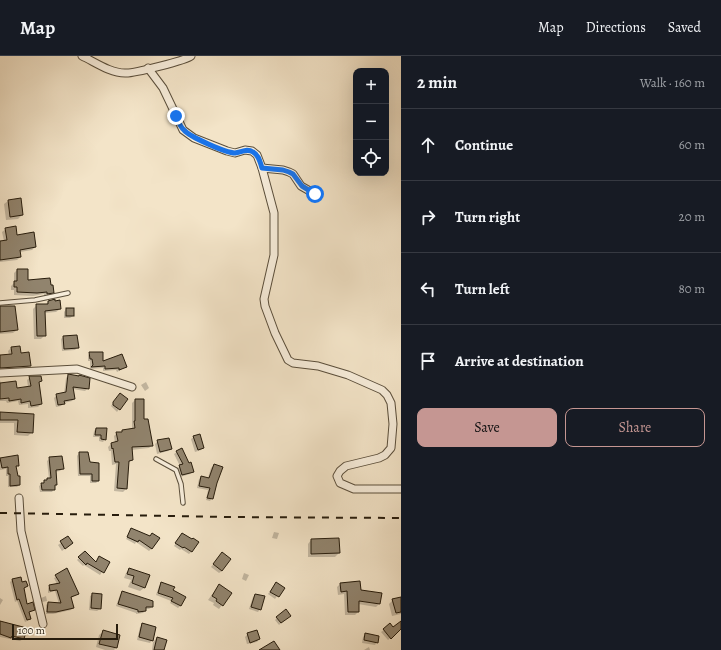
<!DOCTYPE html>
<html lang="en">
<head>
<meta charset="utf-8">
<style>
	body { margin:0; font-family:Alegreya,serif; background:#242831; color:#f1f3f6 }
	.controls { position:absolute; right:12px; top:12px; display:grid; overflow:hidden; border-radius:8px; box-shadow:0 4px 16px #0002 }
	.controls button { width:36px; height:36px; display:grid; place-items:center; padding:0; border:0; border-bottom:1px solid #363941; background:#171b24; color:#f1f3f6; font:20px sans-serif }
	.scale { position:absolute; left:12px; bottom:10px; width:106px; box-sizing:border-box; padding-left:4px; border:2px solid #271c0c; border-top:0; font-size:11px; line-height:14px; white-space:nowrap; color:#271c0c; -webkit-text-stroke:3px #f7eddb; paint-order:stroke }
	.stop { position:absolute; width:12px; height:12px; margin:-9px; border:3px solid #1a73e8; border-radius:50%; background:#fff }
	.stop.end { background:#1a73e8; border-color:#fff; box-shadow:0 1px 4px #0008 }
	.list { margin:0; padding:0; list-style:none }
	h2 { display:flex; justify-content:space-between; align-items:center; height:52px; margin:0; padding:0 16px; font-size:17px }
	h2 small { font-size:13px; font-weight:400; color:#9ea1a6 }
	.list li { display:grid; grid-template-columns:26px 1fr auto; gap:12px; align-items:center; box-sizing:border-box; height:72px; padding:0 16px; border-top:1px solid #363941 }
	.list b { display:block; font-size:15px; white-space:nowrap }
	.list em { font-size:13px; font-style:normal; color:#9ea1a6 }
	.actions { display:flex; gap:8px; padding:12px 16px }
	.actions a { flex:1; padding:9px 0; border:1px solid #c59692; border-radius:8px; text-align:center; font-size:14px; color:#c59692 }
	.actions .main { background:#c59692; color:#111 }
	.icon { flex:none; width:22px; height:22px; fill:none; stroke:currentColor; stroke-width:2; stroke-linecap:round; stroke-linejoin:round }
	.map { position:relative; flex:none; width:401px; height:594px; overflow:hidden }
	header { display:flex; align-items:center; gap:24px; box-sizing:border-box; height:56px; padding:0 20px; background:#171b24; border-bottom:1px solid #363941 }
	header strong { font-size:19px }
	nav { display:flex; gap:22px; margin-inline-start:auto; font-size:14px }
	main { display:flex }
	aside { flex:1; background:#171b24 }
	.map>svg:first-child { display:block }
</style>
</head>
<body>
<header>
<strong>Map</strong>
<nav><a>Map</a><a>Directions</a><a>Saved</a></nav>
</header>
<main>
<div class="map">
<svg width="401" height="594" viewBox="0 0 401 594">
	<rect width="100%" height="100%" fill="#f3e4c8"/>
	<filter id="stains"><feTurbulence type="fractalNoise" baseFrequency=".005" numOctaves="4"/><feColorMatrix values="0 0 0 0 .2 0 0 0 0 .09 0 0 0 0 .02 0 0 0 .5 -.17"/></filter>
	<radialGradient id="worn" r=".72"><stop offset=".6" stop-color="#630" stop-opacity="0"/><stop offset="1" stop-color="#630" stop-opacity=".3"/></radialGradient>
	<g fill="#0003">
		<polygon points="8,145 22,159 18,163 6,164 4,148"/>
		<polygon points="6,173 16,180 35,191 32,194 20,196 20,201 17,204 0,206 0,186 4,185 2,176"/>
		<polygon points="17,214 27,226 50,230 53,236 50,240 44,241 44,238 33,240 14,239 14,234 11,234 11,230 14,227 14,217"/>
		<polygon points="48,246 60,253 56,256 44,257 45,279 41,283 34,283 33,253 37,249 45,249"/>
		<polygon points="0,251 17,274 13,277 0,278"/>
		<polygon points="66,253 73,260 70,262 64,262 64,256"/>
		<polygon points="76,280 78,291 75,294 62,295 61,283 63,281"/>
		<polygon points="11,292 20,298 30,309 26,312 0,315 0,300 9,299 8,295"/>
		<polygon points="90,297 102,306 126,311 117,316 116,314 103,315 103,312 90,313 90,305 88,305 88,299"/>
		<polygon points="68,320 88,332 85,335 72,333 74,343 72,345 64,347 61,350 56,351 54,342 57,339 64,338 66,322"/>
		<polygon points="30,321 41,325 38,327 41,348 38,351 28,352 28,348 19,349 18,345 7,347 6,345 0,345 0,324 1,328 16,333 28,331 27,324"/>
		<polygon points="146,326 149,332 145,335 141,329"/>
		<polygon points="118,341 119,353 117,356 111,350"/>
		<polygon points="135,344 152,389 149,392 131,394 132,404 128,407 126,433 123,436 114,435 116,408 112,409 111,395 109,395 108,391 111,388 115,387 114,380 117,377 132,374 132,347"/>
		<polygon points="0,357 33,359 32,376 28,380 14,379 14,367 0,367"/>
		<polygon points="96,373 105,383 103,386 99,385 99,381 93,381 94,375"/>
		<polygon points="194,381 203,392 201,394 195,396 191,383"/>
		<polygon points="158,385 171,393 168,395 157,398 155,388"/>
		<polygon points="177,396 193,416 190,418 180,421 177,413 180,410 174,398"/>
		<polygon points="79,397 98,425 96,427 90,427 90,420 78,420 77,400"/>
		<polygon points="50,402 62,413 60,415 55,416 56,428 54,430 54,433 52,436 40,436 39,430 49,423 47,405"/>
		<polygon points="0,403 18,409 16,411 19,429 17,431 8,431 8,420 6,420 6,413 0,414"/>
		<polygon points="214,409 216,426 212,442 210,445 206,444 208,434 197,432 199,423 201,421 208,422 211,412"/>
		<polygon points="132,473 152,492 149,495 136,486 135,488 126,483"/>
		<polygon points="274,476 279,477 277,483 272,482"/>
		<polygon points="180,481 192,495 189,498 181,493 180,494 174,490"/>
		<polygon points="68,482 72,487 62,495 58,489"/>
		<polygon points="311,484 339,497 335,501 308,501 308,488"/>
		<polygon points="85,496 95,507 99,501 109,506 100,519 84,509 83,510 77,504"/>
		<polygon points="220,500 222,515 219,517 211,511"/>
		<polygon points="129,513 144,532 140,535 128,531 131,524 124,522 126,517"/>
		<polygon points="67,514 78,538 71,542 73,552 71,554 53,558 46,558 46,549 48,547 59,548 55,535 48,537 48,532 50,530 57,528 54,522"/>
		<polygon points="244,517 249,519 246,525 242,523"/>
		<polygon points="13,523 27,530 23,533 27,550 33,554 28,557 30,563 27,565 25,566 17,545 15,546 10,526"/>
		<polygon points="162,527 172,535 181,549 178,552 170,547 171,545 156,539 159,530"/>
		<polygon points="340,528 360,535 380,538 379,548 376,551 358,548 358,556 355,559 345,559 344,538 338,539 337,531"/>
		<polygon points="219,529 222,549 219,553 213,549 214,547 208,544"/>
		<polygon points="274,530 283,532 275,543 268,538"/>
		<polygon points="122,536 152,551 149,553 145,553 145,555 143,557 136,558 136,557 116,550 120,539"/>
		<polygon points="93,538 100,553 97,555 89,554 90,540"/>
		<polygon points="255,539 260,553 258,556 249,553 253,541"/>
		<polygon points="46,540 47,545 42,546 41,542"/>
		<polygon points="0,542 3,544 0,549"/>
		<polygon points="401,542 401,558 392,560 389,548 393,544"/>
		<polygon points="277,562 287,562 279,569 275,564"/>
		<polygon points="0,566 25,574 23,583 20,585 0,581"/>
		<polygon points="401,567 401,573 388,584 381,576 384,574 393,572"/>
		<polygon points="143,569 152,584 150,587 137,584 140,571"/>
		<polygon points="103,576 119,580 116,592 114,594 105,594 96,591 99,579"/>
		<polygon points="248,578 259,583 257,586 247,588 245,581"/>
		<polygon points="365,578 377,586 375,589 362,587 363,581"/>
		<polygon points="157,582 163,594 152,594 153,586"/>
		<polygon points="369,591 370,594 364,594"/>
	</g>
	<g fill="#91846e" stroke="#271c0c">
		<polygon points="21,142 23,159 10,161 8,144"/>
		<polygon points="16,170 17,179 34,176 36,191 20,194 21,201 0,204 0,185 7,184 5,172"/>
		<polygon points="17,213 28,213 28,224 50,222 51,229 53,229 54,237 47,238 47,236 37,237 17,236 17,231 14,231 14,225 17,225"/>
		<polygon points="55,243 55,245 60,244 61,253 45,255 46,280 37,280 36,248 48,248 48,245"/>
		<polygon points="0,250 15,250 18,274 0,276"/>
		<rect x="66" y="252" width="8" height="8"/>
		<polygon points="77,279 79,292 64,293 63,280"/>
		<polygon points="20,290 21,297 29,296 31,310 0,312 0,299 12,298 11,291"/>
		<polygon points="89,296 103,296 103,305 122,298 127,311 119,314 119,312 105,313 105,310 91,311 93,309 92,303 90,303"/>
		<polygon points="68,318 79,320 79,319 90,322 89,333 73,331 75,343 64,345 65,348 58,349 56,338 66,336"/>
		<polygon points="29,320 41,320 42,325 39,326 42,348 31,350 30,345 21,347 21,343 9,345 9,342 0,343 0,327 16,325 17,332 31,330"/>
		<polygon points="120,337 128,343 120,354 113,349 113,346"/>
		<polygon points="135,343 144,343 144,363 148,363 153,390 132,391 133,404 129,405 127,433 117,432 119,406 115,406 113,392 112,393 111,387 118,385 116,376 122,376 122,374 135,372 134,365 135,365"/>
		<polygon points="0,356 34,358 33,377 17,376 18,364 0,364"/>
		<polygon points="96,372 107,372 106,384 101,383 101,379 95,379"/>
		<polygon points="200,378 204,392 198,394 193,380"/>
		<polygon points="169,382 172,393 160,396 157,384"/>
		<polygon points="182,392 189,407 191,406 194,416 182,419 179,409 183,408 176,395"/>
		<polygon points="79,396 88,396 90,406 99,407 99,425 92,425 92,418 80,418"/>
		<polygon points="18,399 19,410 16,410 18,420 20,420 20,429 10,430 10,418 8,418 8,411 2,412 0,402"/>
		<polygon points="62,400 64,413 56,414 57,429 55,429 55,434 42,434 41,427 44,427 44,424 47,424 47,422 51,422 49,401"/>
		<polygon points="214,408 223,411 217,427 213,443 207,442 210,432 199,430 201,420 209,422"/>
		<polygon points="131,472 150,480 152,477 160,482 152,493 139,484 138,486 127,481"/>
		<polygon points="182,477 192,483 193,482 199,486 192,496 184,491 183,492 175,487"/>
		<polygon points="68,480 73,487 65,493 60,485"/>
		<polygon points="339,482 340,497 311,498 311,483"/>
		<polygon points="85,495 96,506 99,500 110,506 104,517 87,507 86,509 78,501"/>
		<polygon points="222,496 231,503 222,515 213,508"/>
		<polygon points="67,512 79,538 71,541 74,552 56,556 47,556 48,546 61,547 57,534 50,535 49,529 60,527 55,519"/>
		<polygon points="129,512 150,519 145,532 132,527 134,520 127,518"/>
		<polygon points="21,521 22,526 26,525 28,530 24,532 27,548 33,546 35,554 29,556 31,563 27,564 19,543 17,544 12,523"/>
		<polygon points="360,525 361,534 382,537 380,548 359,545 359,556 348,556 347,535 341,536 340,527"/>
		<polygon points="161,526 175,531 173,534 186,541 181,550 171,545 173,542 158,537"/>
		<polygon points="276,526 285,532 279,541 270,536"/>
		<polygon points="219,528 232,537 223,550 216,545 217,543 212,540"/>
		<polygon points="122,535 153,545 153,551 146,551 146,555 138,556 138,554 118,548"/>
		<polygon points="92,537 102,538 101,553 91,552"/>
		<polygon points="255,538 265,540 261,554 251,551"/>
		<polygon points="401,541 401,556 396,557 392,543"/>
		<polygon points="286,553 291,560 281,567 276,561"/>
		<polygon points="0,565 27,572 24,583 12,580 11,582 0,578"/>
		<polygon points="401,565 401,573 391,583 383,573 390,567 393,571"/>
		<polygon points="142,567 156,571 153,585 139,581"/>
		<polygon points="103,574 120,579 117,592 99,588"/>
		<polygon points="257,574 260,583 250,587 247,577"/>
		<polygon points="365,577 379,580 378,587 364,584"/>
		<polygon points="157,581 167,584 164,594 154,594"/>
		<polygon points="274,585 280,594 259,594"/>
	</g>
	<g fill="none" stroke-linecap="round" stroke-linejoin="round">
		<g stroke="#5a4e3b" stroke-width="5.5">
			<g id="service">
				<polyline points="0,247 35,244 68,237"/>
				<polyline points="156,403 176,414 181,428 183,447"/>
			</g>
		</g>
		<g stroke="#5a4e3b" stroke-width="9">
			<g id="minor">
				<path d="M82 0C95 6 110 17 125 17 132 18 187 4 191 0"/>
				<polyline points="148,12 163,32 183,74 194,82 227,95 235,97 245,94 252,95 257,99 262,112 274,157 274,199 264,243 265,250 275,277 288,304 293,307 318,310 348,319 382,334 387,339 391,347 393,368 391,392 385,399 379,402 346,410 340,415 337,420 340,427 354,433 401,433"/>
				<polyline points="262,112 283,114 289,116 293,118 301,130 315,138"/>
				<polyline points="0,317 77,313 132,331"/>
				<polyline points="19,442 21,475 43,568"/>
			</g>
		</g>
		<use href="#service" stroke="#f7eddb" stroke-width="3.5"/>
		<use href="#minor" stroke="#f7eddb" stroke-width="7"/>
		<polyline stroke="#271c0c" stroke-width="2" stroke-dasharray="7 7" stroke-linecap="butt" points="0,457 225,461 401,462"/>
	</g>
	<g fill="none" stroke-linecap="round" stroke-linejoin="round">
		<path stroke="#1a73e8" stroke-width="5" d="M176 60C178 65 180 71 184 74 190 81 226 97 235 97 242 96 247 92 253 96 259 99 260 106 262 112L283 114 289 116 293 118 302 130 315 138"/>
	</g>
	<rect width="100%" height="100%" filter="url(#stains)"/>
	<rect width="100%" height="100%" fill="url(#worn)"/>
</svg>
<div class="controls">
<button>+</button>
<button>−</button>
<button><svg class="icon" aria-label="locate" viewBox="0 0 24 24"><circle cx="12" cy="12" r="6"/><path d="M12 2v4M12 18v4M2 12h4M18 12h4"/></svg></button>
</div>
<div class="scale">100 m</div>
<div class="stop" style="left:315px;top:138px"></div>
<div class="stop end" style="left:176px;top:60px"></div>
</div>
<aside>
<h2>2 min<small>Walk · 160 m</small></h2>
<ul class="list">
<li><svg class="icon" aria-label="ahead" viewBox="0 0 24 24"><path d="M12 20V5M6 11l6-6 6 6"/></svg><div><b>Continue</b></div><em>60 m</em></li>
<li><svg class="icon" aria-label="right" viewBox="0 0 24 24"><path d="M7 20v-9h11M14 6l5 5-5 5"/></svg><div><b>Turn right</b></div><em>20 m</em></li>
<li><svg class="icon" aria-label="left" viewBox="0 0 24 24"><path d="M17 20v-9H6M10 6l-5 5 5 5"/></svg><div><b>Turn left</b></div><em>80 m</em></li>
<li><svg class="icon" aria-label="arrive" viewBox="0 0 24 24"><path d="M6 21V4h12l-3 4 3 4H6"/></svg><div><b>Arrive at destination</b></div></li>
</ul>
<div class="actions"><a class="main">Save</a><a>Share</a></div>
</aside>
</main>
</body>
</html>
